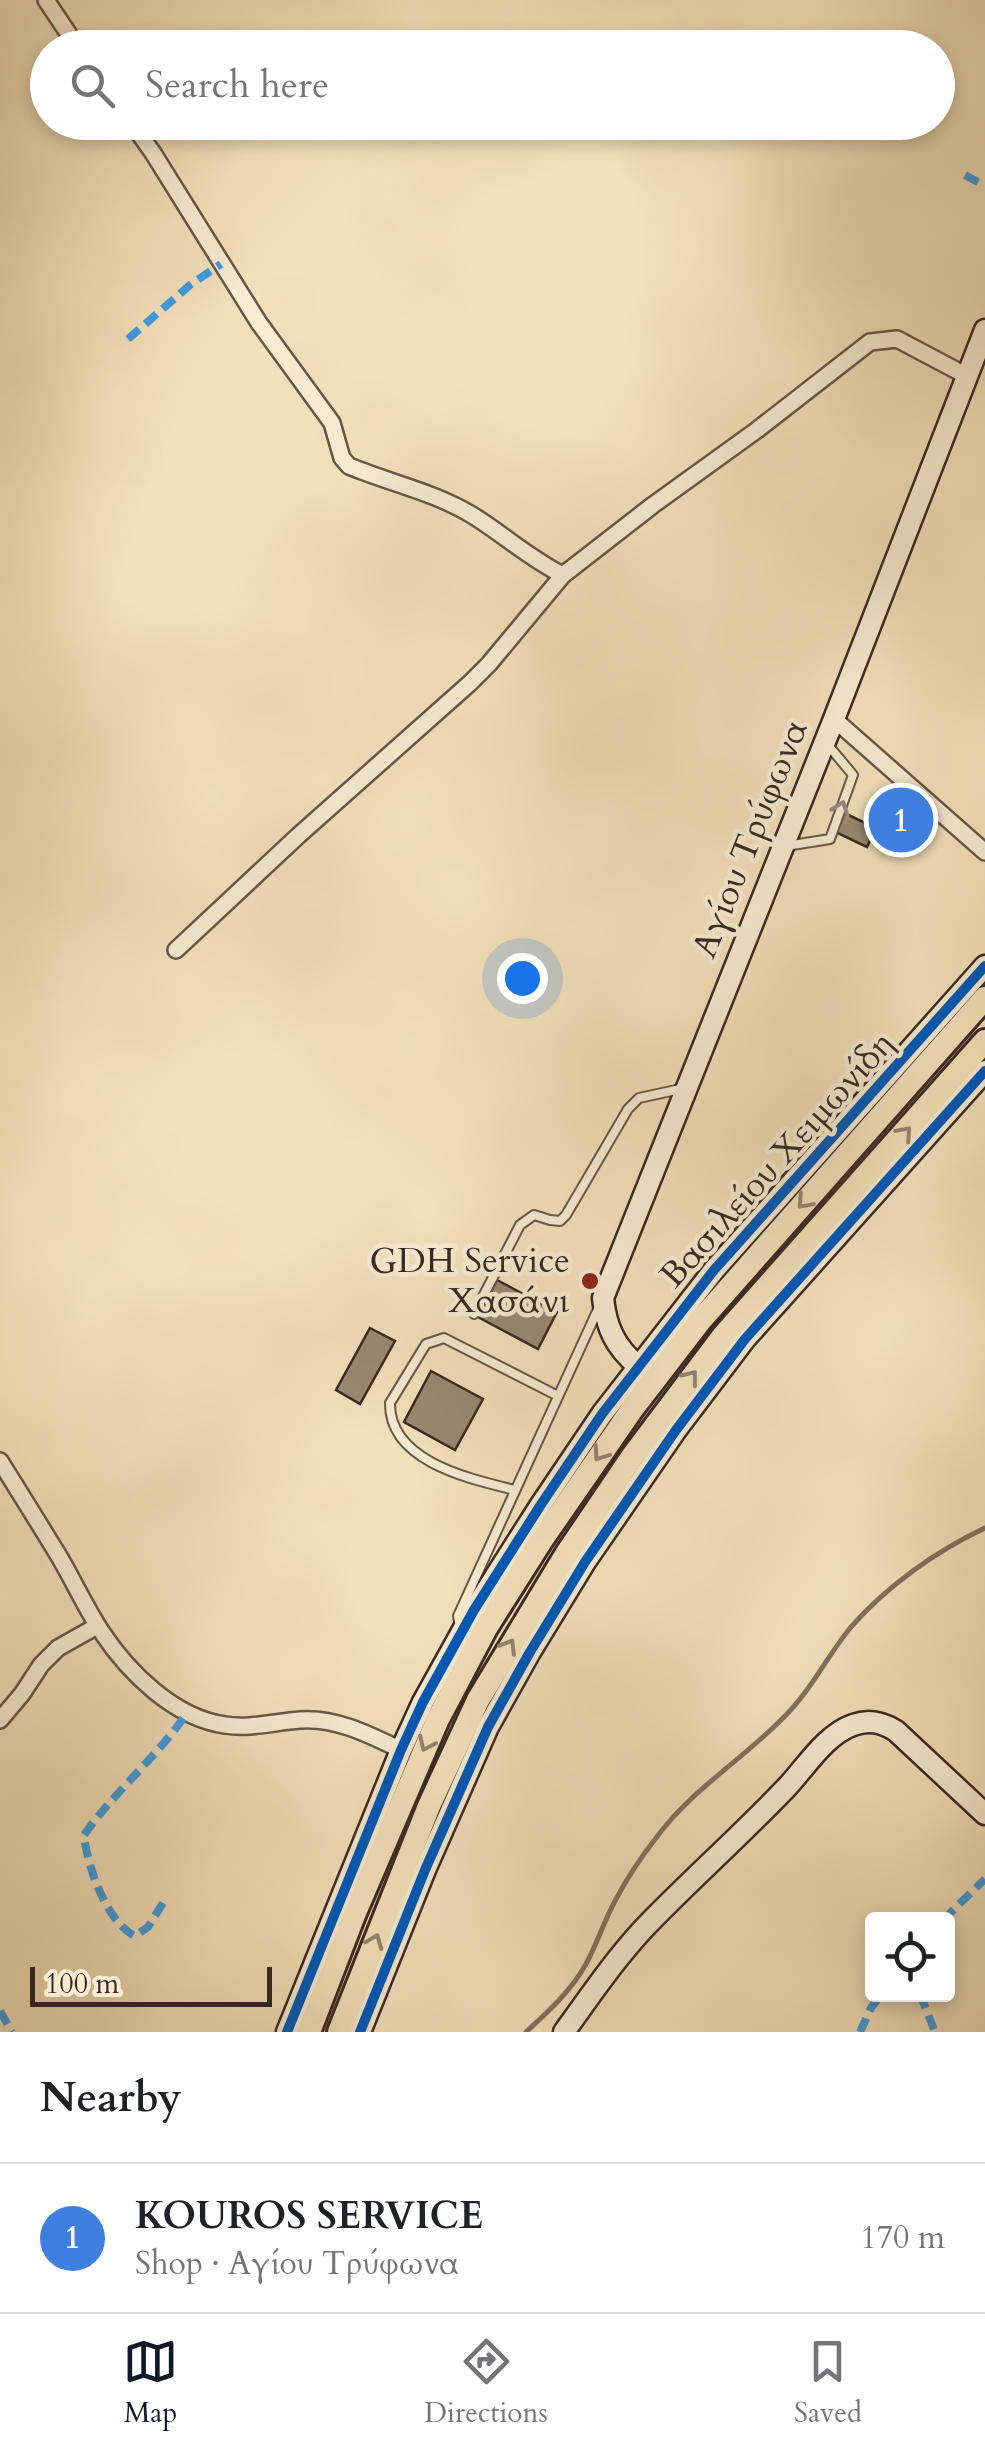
<!DOCTYPE html>
<html lang="en">
<head>
<meta charset="utf-8">
<style>
	body { margin:0; font-family:Cardo,serif; background:#f6f6f6; color:#202124 }
	.controls { position:absolute; right:30px; bottom:30px; display:grid; overflow:hidden; border-radius:10px; box-shadow:0 5px 15px #0003 }
	.controls button { width:90px; height:90px; display:grid; place-items:center; padding:0; border:0; border-bottom:2px solid #e0e0e0; background:#fff; color:#202124; font:50px sans-serif }
	.scale { position:absolute; left:30px; bottom:25px; width:242px; box-sizing:border-box; padding-left:10px; border:5px solid #392822; border-top:0; font-size:28px; line-height:35px; white-space:nowrap; color:#392822; -webkit-text-stroke:8px #f7ebd2; paint-order:stroke }
	.you { position:absolute; left:522px; top:978px; width:35px; height:35px; margin:-25px; border:8px solid #fff; border-radius:50%; background:#1a73e8; box-shadow:0 0 0 15px #1a73e833 }
	.badge { display:grid; place-items:center; width:65px; height:65px; border-radius:50%; background:#111827; color:#fff; font-size:32px; font-weight:700 }
	.pin { position:absolute; translate:-50% -50%; border:5px solid #fff; box-shadow:0 2px 10px #0006 }
	.list { margin:0; padding:0; list-style:none }
	h2 { display:flex; justify-content:space-between; align-items:center; height:130px; margin:0; padding:0 40px; font-size:42px }
	h2 small { font-size:32px; font-weight:400; color:#757577 }
	.list li { display:grid; grid-template-columns:65px 1fr auto; gap:30px; align-items:center; box-sizing:border-box; height:150px; padding:0 40px; border-top:2px solid #e0e0e0 }
	.list b { display:block; font-size:38px; white-space:nowrap }
	.list p { margin:0; font-size:32px; white-space:nowrap; color:#757577 }
	.list em { font-size:32px; font-style:normal; color:#757577 }
	.icon { flex:none; width:55px; height:55px; fill:none; stroke:currentColor; stroke-width:2; stroke-linecap:round; stroke-linejoin:round }
	.map { position:relative; flex:none; width:985px; height:2032px; overflow:hidden }
	.search { position:absolute; background:#fff; box-shadow:0 5px 15px #0003; left:30px; right:30px; top:30px; height:110px; display:flex; align-items:center; gap:25px; box-sizing:border-box; padding:0 35px; border-radius:55px; color:#757577; font-size:38px }
	.sheet { height:280px; background:#fff }
	nav { display:flex; justify-content:space-around; align-items:center; box-sizing:border-box; height:140px; border-top:2px solid #e0e0e0; background:#fff; font-size:28px; color:#757577 }
	nav a { display:grid; justify-items:center; gap:5px }
	nav .on { color:#111827 }
	.map>svg:first-child { display:block }
</style>
</head>
<body>
<div class="map">
<svg width="985" height="2032" viewBox="0 0 985 2032">
	<rect width="100%" height="100%" fill="#f2e0ba"/>
	<filter id="stains"><feTurbulence type="fractalNoise" baseFrequency=".002" numOctaves="4"/><feColorMatrix values="0 0 0 0 .2 0 0 0 0 .09 0 0 0 0 .02 0 0 0 .5 -.17"/></filter>
	<radialGradient id="worn" r=".72"><stop offset=".6" stop-color="#630" stop-opacity="0"/><stop offset="1" stop-color="#630" stop-opacity=".3"/></radialGradient>
	<g fill="none" stroke-linecap="round" stroke-linejoin="round">
		<path stroke="#82715e" stroke-width="5" d="M526 2032C549 2011 571 1991 586 1964 597 1944 604 1921 615 1901 626 1880 641 1857 656 1838 691 1790 742 1760 783 1718 811 1691 827 1656 851 1627 887 1586 936 1551 985 1528"/>
	</g>
	<g fill="#998871" stroke="#392822" stroke-width="2.5">
		<polygon points="838,810 876,828 867,847 829,829"/>
		<polygon points="497,1280 557,1312 538,1349 478,1317"/>
		<polygon points="370,1328 395,1341 360,1404 336,1390"/>
		<polygon points="431,1371 483,1399 455,1450 404,1422"/>
	</g>
	<g fill="none" stroke-linecap="round" stroke-linejoin="round">
		<g stroke="#675648" stroke-width="12">
			<g id="lane">
				<polyline points="786,846 830,839 853,775 828,745"/>
				<polyline points="474,1314 520,1225 534,1215 550,1220 560,1221 566,1215 628,1109 639,1098 685,1088"/>
				<path d="M515 1490C471 1479 389 1462 390 1403L426 1344 444 1338 558 1396"/>
				<polyline points="460,1627 458,1616 599,1307"/>
			</g>
		</g>
		<g stroke="#675648" stroke-width="20">
			<g id="street">
				<polyline points="46,0 78,48"/>
				<path d="M131 122 153 153 259 323 332 423 342 458 349 466C390 483 434 492 472 515 503 534 530 559 563 575"/>
				<polyline points="834,719 985,852"/>
				<polyline points="176,950 299,835 470,683 489,664 563,575 653,505 757,430 870,342 897,339 967,376"/>
				<path d="M0 1461C20 1493 40 1525 60 1558 74 1582 86 1608 101 1631 128 1672 174 1718 225 1725 250 1729 274 1722 300 1720 335 1717 370 1735 401 1750"/>
				<polyline points="0,1720 22,1694 41,1665 58,1648 97,1626"/>
			</g>
		</g>
		<g stroke="#392822" stroke-width="25">
			<g id="secondary">
				<path d="M638 1366C615 1347 606 1327 603 1298L834 719 985 330"/>
				<polyline points="287,2032 401,1750 423,1702 474,1610 540,1506 602,1414 714,1270 985,966"/>
				<polyline points="360,2032 425,1870 488,1727 530,1652 585,1562 676,1430 745,1339 985,1071"/>
				<path d="M564 2032C591 1995 617 1956 649 1923 694 1877 742 1834 786 1788 806 1767 825 1735 853 1725 869 1719 882 1722 896 1731L985 1814"/>
			</g>
		</g>
		<g stroke="#392822" stroke-width="28">
			<g id="primary">
				<polyline points="309,2032 354,1915 438,1719 486,1628 541,1541 633,1408 700,1321 985,998"/>
				<polyline points="339,2032 429,1806 478,1700 567,1553 634,1454 723,1336 985,1041"/>
			</g>
		</g>
		<use href="#lane" stroke="#f7ebd2" stroke-width="8"/>
		<use href="#street" stroke="#f7ebd2" stroke-width="15"/>
		<use href="#secondary" stroke="#f7ebd2" stroke-width="20"/>
		<use href="#primary" stroke="#f2e0ba" stroke-width="22"/>
		<g stroke="#3e9ce0" stroke-width="8" stroke-dasharray="15 8" stroke-linecap="butt">
			<polyline points="965,175 985,186"/>
			<polyline points="128,339 190,285 221,264"/>
			<path d="M163 1903 148 1927 135 1936C106 1922 87 1865 84 1835 115 1791 157 1757 187 1713"/>
			<polyline points="943,1920 985,1879"/>
			<polyline points="920,1994 935,2032"/>
			<polyline points="0,2011 12,2032"/>
			<polyline points="860,2032 871,2008 881,1994"/>
		</g>
		<g stroke="#f7ebd2" stroke-width="16">
			<g id="cycleway">
				<polyline points="287,2032 401,1750 423,1702 474,1610 540,1506 602,1414 714,1270 985,966"/>
				<polyline points="360,2032 425,1870 488,1727 530,1652 585,1562 676,1430 745,1339 985,1071"/>
			</g>
		</g>
		<use href="#cycleway" stroke="#0057b8" stroke-width="10"/>
	</g>
	<defs><path id="oneway-chevron" d="M-2-3.5L2.5 0L-2 3.5" fill="none" stroke-width="1.6" stroke-linecap="round" stroke-linejoin="round" transform="scale(2.5)"/></defs>
	<use stroke="#988a7a" href="#oneway-chevron" transform="translate(841 808) rotate(-70)"/>
	<g stroke="#96846e">
		<use href="#oneway-chevron" transform="translate(905 1133) rotate(-48)"/>
		<use href="#oneway-chevron" transform="translate(804 1202) rotate(132)"/>
		<use href="#oneway-chevron" transform="translate(691 1377) rotate(-52)"/>
		<use href="#oneway-chevron" transform="translate(600 1454) rotate(125)"/>
		<use href="#oneway-chevron" transform="translate(509 1646) rotate(-59)"/>
		<use href="#oneway-chevron" transform="translate(426 1744) rotate(115)"/>
		<use href="#oneway-chevron" transform="translate(375 1941) rotate(-68)"/>
	</g>
	<circle fill="#8f2418" stroke="#f7ebd2" stroke-width="4" cx="590" cy="1281" r="10"/>
	<g text-anchor="middle" dominant-baseline="central" stroke-width="9" stroke-linejoin="round" paint-order="stroke">
		<g font-size="35" fill="#392822" stroke="#f7ebd2">
			<text transform="translate(750 839) rotate(-68)">Αγίου Τρύφωνα</text>
			<text transform="translate(777 1160) rotate(-48)">Βασιλείου Χειμωνίδη</text>
		</g>
		<g font-size="35" fill="#392822" stroke="#f7ebd2" text-anchor="end">
			<text x="570" y="1261">GDH Service<tspan x="570" dy="40">Χασάνι</tspan></text>
		</g>
	</g>
	<rect width="100%" height="100%" filter="url(#stains)"/>
	<rect width="100%" height="100%" fill="url(#worn)"/>
</svg>
<div class="controls">
<button><svg class="icon" aria-label="locate" viewBox="0 0 24 24"><circle cx="12" cy="12" r="6"/><path d="M12 2v4M12 18v4M2 12h4M18 12h4"/></svg></button>
</div>
<div class="scale">100 m</div>
<div class="you"></div>
<div class="pin badge" style="left:901px;top:820px;background:#3f7fe0">1</div>
<div class="search"><svg class="icon" aria-label="search" viewBox="0 0 24 24"><circle cx="10" cy="10" r="6"/><path d="M15 15l6 6"/></svg>Search here</div>
</div>
<section class="sheet">
<h2>Nearby<small></small></h2>
<ul class="list">
<li><span class="badge" style="background:#3f7fe0">1</span><div><b>KOUROS SERVICE</b><p>Shop · Αγίου Τρύφωνα</p></div><em>170 m</em></li>
</ul>
</section>
<nav>
<a class="on"><svg class="icon" aria-label="map" viewBox="0 0 24 24"><path d="M3 6l6-2 6 2 6-2v14l-6 2-6-2-6 2zM9 4v14M15 6v14"/></svg>Map</a>
<a><svg class="icon" aria-label="directions" viewBox="0 0 24 24"><path d="M12 3l9 9-9 9-9-9zM9 14v-3h6M13 9l2 2-2 2"/></svg>Directions</a>
<a><svg class="icon" aria-label="saved" viewBox="0 0 24 24"><path d="M7 4h10v16l-5-4-5 4z"/></svg>Saved</a>
</nav>
</body>
</html>
